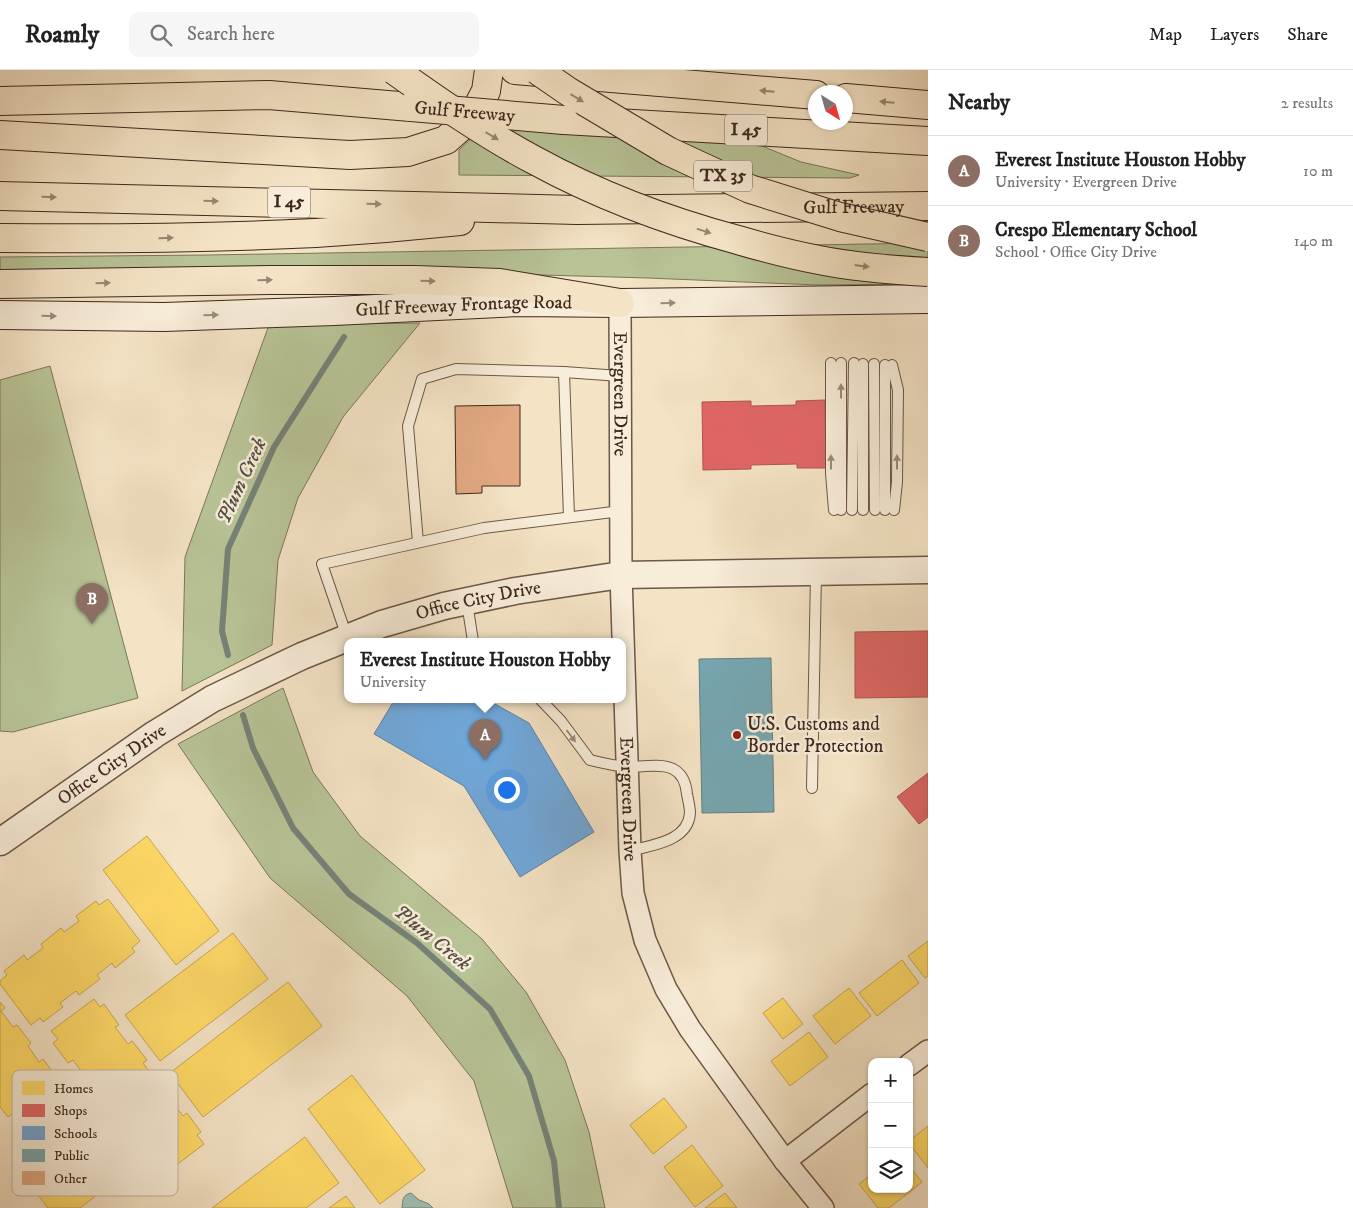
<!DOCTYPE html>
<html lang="en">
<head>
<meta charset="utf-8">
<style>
	body { margin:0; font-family:"IM FELL DW Pica",serif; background:#f6f6f6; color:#222 }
	.controls { position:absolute; right:15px; bottom:15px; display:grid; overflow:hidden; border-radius:10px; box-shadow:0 1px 4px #0004 }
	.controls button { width:45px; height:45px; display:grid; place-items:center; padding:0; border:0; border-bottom:1px solid #e0e0e0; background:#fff; color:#222; font:25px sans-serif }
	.compass { position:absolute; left:808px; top:15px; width:45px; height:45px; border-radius:50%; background:#fff; box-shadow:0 1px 4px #0004; rotate:143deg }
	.you { position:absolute; left:506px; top:719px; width:18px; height:18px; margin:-12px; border:4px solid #fff; border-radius:50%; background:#1a73e8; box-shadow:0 0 0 8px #1a73e833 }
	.badge { display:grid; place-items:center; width:32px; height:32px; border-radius:50%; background:#b45309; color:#fff; font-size:16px; font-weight:700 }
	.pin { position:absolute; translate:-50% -41px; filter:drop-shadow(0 1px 2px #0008) }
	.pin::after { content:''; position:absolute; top:26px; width:18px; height:15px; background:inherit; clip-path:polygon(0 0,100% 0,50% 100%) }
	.popup { position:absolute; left:344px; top:568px; width:282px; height:65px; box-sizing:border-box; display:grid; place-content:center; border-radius:10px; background:#fff; filter:drop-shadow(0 1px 4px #0005); font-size:16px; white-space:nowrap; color:#767676 }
	.popup b { font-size:19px; color:#222 }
	.popup::after { content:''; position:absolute; left:50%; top:100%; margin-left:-10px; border:10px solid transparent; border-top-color:#fff }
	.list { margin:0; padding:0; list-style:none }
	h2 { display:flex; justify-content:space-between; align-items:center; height:65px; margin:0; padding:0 20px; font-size:21px }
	h2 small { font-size:16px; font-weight:400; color:#767676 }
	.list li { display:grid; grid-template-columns:32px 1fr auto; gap:15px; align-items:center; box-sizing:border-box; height:70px; padding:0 20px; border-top:1px solid #e0e0e0 }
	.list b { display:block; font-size:19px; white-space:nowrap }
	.list p { margin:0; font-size:16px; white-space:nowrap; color:#767676 }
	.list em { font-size:16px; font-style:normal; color:#767676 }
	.icon { flex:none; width:28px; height:28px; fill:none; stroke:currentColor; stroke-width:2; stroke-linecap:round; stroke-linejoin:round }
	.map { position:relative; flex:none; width:928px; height:1138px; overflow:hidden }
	header { display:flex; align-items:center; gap:30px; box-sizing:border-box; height:70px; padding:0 25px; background:#fff; border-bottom:1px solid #e0e0e0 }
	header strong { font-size:24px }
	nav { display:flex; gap:28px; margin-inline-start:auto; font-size:18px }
	.search { width:350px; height:45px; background:#f6f6f6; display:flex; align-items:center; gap:12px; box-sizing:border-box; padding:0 18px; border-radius:10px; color:#767676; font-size:19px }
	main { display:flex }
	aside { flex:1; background:#fff }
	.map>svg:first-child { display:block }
</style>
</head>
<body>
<header>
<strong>Roamly</strong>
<div class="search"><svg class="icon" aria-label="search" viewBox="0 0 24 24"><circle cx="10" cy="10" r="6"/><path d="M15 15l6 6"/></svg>Search here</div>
<nav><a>Map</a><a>Layers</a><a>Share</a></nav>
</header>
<main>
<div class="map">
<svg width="928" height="1138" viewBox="0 0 928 1138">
	<rect width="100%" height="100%" fill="#f4e3c5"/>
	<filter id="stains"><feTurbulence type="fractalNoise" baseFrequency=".004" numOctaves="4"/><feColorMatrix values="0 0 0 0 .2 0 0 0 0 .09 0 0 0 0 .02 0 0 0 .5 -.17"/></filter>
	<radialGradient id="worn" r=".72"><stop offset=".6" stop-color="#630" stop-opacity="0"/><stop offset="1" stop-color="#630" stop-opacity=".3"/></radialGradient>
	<g fill="#b8c497" stroke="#7b765a">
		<polygon points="486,55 762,76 801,92 859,105 850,108 459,105 459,80"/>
		<polygon points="928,173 928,214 817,215 648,208 293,198 0,202 0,187 206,185"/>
		<polygon points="420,253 343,347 298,428 278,490 272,575 182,621 185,487 269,255"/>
		<polygon points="50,296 138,628 13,662 0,661 0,310"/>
		<polygon points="283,618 313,702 360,766 482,869 526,922 565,990 589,1062 605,1138 513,1138 474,1011 407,926 270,808 178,674"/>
	</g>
	<path fill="#9cbeb4" stroke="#768278" d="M411 1123 419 1130 429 1134 433 1138H402C403 1130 402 1125 411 1123Z"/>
	<g fill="#ffd966" stroke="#c5a450">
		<polygon points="147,766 219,861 176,895 103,800"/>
		<polygon points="108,829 140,871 132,878 135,882 115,898 112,893 97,905 100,909 79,925 76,921 60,933 63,937 43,952 40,948 31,955 0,914 0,911 7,905 4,901 24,885 27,890 43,878 41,874 61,858 64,862 79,851 76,846 96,831 99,835"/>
		<polygon points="233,863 268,909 160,991 125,945"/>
		<polygon points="928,871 928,906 925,908 908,886"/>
		<polygon points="902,890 919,913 877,946 859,923"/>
		<polygon points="288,912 322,956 203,1047 170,1003"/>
		<polygon points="849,918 871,946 835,974 813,946"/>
		<polygon points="783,928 803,954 783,969 763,943"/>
		<polygon points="94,929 100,937 104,934 119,955 115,957 128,974 132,971 147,990 143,993 155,1010 159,1007 173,1026 170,1029 183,1046 187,1043 201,1062 197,1065 204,1074 162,1106 155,1097 151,1100 137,1081 140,1078 127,1061 122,1065 108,1046 113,1042 100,1026 96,1029 81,1009 85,1006 73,990 68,993 53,973 58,969 51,961"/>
		<polygon points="0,932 5,938 1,941 13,957 17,955 31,973 28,976 39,992 43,989 58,1009 55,1012 67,1028 70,1025 86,1044 82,1047 89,1057 46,1090 39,1080 35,1083 21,1063 24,1060 12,1044 8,1047 0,1037"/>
		<polygon points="809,962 828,987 790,1016 771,991"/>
		<polygon points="352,1005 425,1100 380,1134 308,1039"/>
		<polygon points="664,1028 687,1057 653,1084 630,1055"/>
		<polygon points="928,1056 928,1098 909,1073 909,1071"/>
		<polygon points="100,1058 131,1099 80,1138 48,1138 28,1112"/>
		<polygon points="305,1067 339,1113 306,1138 212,1138"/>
		<polygon points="692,1075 723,1116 695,1137 664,1097"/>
		<polygon points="909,1096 922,1112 889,1138 878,1138 859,1114 872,1104 872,1119 909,1119"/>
		<polygon points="725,1123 737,1138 705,1138"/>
		<polygon points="346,1126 355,1138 329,1138"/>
	</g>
	<g fill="#e06666" stroke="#af5350">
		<polygon points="825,330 826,398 797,398 797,394 751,395 751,399 703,400 702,332 751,331 751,336 796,335 796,331"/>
		<polygon points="928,561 928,627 855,628 855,562"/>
		<polygon points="928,703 928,747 919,754 897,727"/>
	</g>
	<polygon fill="#6fa8dc" stroke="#6082a3" points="395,629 486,629 529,653 594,762 520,807 464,716 374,664"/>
	<polygon fill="#76a5af" stroke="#658084" points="771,588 774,742 702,743 699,589"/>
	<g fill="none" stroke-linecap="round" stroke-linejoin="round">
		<g stroke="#768278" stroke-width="6">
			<polyline points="228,585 222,561 228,479 274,377 344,267"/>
			<polyline points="243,645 253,678 293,758 349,824 417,873 490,939 529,1006 554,1091 559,1138"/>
		</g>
	</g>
	<polygon fill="#e1a982" stroke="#3e281e" points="520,335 520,416 482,416 482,423 456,424 455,336"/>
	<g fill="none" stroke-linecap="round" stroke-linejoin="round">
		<g stroke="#6c5748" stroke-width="12">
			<g id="service">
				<polyline points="831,293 831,403 834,440"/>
				<polyline points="874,294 875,440"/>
				<polyline points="885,295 885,440"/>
				<polyline points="892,295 898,320 897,412 894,440"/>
				<polyline points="841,440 841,293"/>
				<polyline points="852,440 854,293"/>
				<polyline points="863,440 863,294"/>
				<polyline points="569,447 564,302 620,306"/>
				<polyline points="418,472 408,356 422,309 456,299 564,302"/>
				<polyline points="467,533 473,571"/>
				<polyline points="347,567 322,494 484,458 621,441"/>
				<path d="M540 629 561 651 590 690C602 693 615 696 628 697 640 697 662 693 673 699 683 704 686 713 687 724 688 730 690 737 690 743 688 772 651 775 630 781"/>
				<polyline points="812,718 816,503"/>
			</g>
		</g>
		<g stroke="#6c5748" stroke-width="24">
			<g id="minor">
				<path id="s1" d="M620 233 621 505 630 781 633 823 645 870 666 919 690 959 785 1091 823 1138"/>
				<polyline points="909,995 928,981"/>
				<polyline points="785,1091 872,1024"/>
			</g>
		</g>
		<g stroke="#6c5748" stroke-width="29">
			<g id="tertiary">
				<path id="s2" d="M0 772 155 664 212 629 302 586 382 554 444 536 515 521 621 505 928 500"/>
			</g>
		</g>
		<g stroke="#3e281e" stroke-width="30">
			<g id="secondary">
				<path id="s3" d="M0 245 164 247 334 241 520 232 620 233 928 229"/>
			</g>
		</g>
		<g stroke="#3e281e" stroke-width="30">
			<g id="motorway">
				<polyline points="515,0 816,25"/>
				<polyline points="846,28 928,35"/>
				<polyline points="0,31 269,25 411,37"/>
				<polyline points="564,50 928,71"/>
				<polyline points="0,65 350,85 408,82 446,70 473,46 486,21 489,0"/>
				<path id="s4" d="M0 126 577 140 928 136"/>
				<path d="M0 168C105 169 211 168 316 163 364 160 412 156 460 151"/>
				<polyline points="0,214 271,210 415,210 500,213 620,233"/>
			</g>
		</g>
		<use href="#service" stroke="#f8edd9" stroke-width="10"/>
		<use href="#minor" stroke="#f8edd9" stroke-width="21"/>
		<use href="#tertiary" stroke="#f8edd9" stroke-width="26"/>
		<use href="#secondary" stroke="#f8edd9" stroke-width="28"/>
		<use href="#motorway" stroke="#f4e3c5" stroke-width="28"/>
		<g stroke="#3e281e" stroke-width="30" stroke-linecap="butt">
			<g id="motorway-bridge">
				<path d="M394 0C439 32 485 64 534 90 598 125 667 151 738 170 765 178 792 185 819 190 854 197 892 200 928 202"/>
				<polyline points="537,0 569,22 668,81 750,119 840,147 928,167"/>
				<path id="s5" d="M411 37 564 50"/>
			</g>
		</g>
		<use href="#motorway-bridge" stroke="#f4e3c5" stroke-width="28"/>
	</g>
	<defs><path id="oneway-solid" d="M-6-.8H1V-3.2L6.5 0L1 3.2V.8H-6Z" transform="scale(1.25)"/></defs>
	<g fill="#998672">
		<use href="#oneway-solid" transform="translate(767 21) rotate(-175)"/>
		<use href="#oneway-solid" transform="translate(577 28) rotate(31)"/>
		<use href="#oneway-solid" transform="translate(887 32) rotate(-175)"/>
		<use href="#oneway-solid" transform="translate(492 66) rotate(31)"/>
		<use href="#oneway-solid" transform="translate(49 127) rotate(1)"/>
		<use href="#oneway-solid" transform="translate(211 131) rotate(1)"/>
		<use href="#oneway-solid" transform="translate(374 134) rotate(1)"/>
		<use href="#oneway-solid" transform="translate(704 161) rotate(18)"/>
		<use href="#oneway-solid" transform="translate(166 168) rotate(-1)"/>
		<use href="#oneway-solid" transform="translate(862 196) rotate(7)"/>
		<use href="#oneway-solid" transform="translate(265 210) rotate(-1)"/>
		<use href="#oneway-solid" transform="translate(428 211) rotate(2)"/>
		<use href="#oneway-solid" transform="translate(103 213) rotate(-1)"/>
	</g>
	<g fill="#9b8a7c">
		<use href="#oneway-solid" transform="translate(668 233) rotate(-1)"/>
		<use href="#oneway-solid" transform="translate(211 245) rotate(-2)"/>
		<use href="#oneway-solid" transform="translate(49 246) rotate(1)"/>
		<use href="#oneway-solid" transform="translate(841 321) rotate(-90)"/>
		<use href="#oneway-solid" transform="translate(831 392) rotate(-90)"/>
		<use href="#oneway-solid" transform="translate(897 392) rotate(-90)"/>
		<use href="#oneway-solid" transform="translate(571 666) rotate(53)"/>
	</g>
	<circle fill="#8f2418" stroke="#f8edd9" stroke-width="2" cx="737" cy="665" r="5"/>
	<g text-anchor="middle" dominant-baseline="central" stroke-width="5" stroke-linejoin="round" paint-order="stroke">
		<g fill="#f8edd9" stroke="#766356" stroke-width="1">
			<rect x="725" y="44.5" width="42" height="31" rx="4"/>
			<rect x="694" y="90.5" width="58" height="31" rx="4"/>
			<rect x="268" y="116.5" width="42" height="31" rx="4"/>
		</g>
		<g font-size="18" font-weight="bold" fill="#3e281e">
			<text x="746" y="60">I 45</text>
			<text x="723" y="106">TX 35</text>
			<text x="289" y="132">I 45</text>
		</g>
		<g font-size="19" fill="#3e281e" stroke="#f8edd9">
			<text stroke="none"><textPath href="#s5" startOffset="54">Gulf Freeway</textPath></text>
			<text stroke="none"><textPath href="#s4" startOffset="854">Gulf Freeway</textPath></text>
			<text stroke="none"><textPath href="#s3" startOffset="464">Gulf Freeway Frontage Road</textPath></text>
			<text stroke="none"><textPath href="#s1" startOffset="91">Evergreen Drive</textPath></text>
			<text stroke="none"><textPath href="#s2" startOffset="541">Office City Drive</textPath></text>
			<text stroke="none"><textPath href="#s2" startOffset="136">Office City Drive</textPath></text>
			<text stroke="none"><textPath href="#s1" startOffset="496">Evergreen Drive</textPath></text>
		</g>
		<g font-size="19" fill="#3e281e" stroke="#f8edd9" text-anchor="start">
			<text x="747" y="654">U.S. Customs and<tspan x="747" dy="22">Border Protection</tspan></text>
		</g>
		<g font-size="20" font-style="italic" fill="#564e44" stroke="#f8edd9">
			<text transform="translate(242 411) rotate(-65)">Plum Creek</text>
			<text transform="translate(432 868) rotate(39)">Plum Creek</text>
		</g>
	</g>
	<rect x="12" y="1000" width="166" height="126" rx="8" fill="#f8edd9" stroke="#c0b2a1" stroke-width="1"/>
	<rect x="22" y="1011" width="23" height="14" fill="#ffd966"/>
	<rect x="22" y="1034" width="23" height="13" fill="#e06666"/>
	<rect x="22" y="1056" width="23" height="14" fill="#6fa8dc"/>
	<rect x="22" y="1079" width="23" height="13" fill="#76a5af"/>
	<rect x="22" y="1101" width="23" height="14" fill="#e1a982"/>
	<g font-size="14" fill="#3e281e">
		<text x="54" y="1023">Homes</text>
		<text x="54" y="1045">Shops</text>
		<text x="54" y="1068">Schools</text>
		<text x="54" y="1090">Public</text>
		<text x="54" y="1113">Other</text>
	</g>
	<rect width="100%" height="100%" filter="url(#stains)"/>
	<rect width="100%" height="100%" fill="url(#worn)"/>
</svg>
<div class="controls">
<button>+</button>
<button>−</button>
<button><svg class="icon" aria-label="layers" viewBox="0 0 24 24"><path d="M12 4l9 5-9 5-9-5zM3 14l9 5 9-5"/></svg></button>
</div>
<svg class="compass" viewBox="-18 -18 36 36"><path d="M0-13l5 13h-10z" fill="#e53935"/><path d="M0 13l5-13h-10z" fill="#767676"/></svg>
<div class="you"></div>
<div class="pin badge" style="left:485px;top:690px;background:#8d6e63">A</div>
<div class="popup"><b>Everest Institute Houston Hobby</b>University</div>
<div class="pin badge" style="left:92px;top:554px;background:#8d6e63">B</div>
</div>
<aside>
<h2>Nearby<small>2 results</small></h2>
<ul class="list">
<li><span class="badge" style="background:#8d6e63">A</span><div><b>Everest Institute Houston Hobby</b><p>University · Evergreen Drive</p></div><em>10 m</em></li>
<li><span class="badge" style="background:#8d6e63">B</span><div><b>Crespo Elementary School</b><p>School · Office City Drive</p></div><em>140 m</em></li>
</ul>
</aside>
</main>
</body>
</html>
